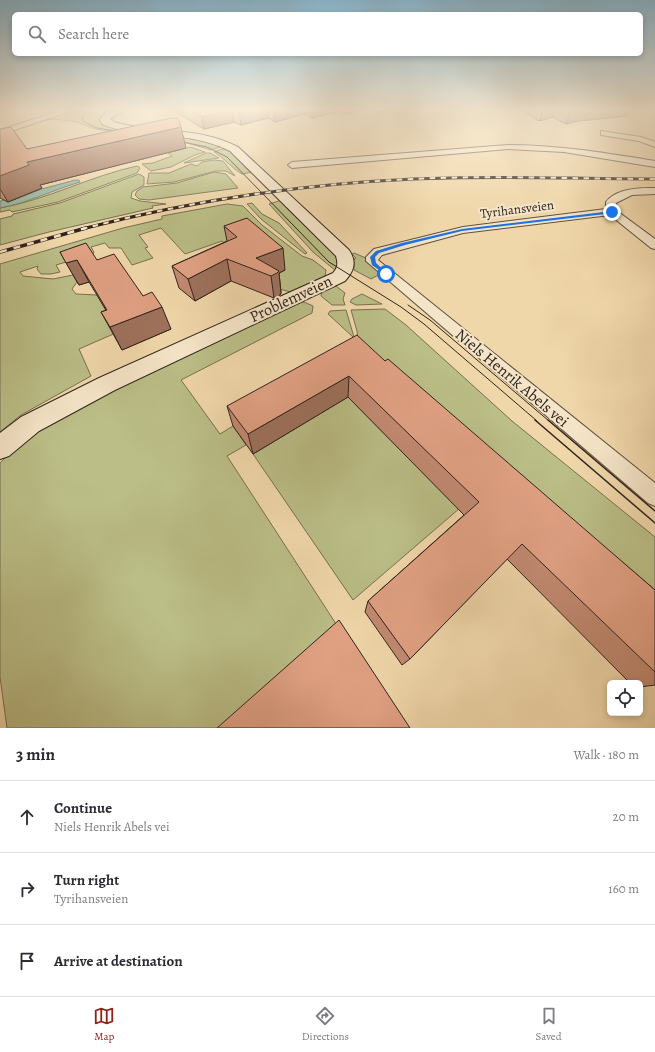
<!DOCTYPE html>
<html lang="en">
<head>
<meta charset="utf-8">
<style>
	body { margin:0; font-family:Alegreya,serif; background:#f2f2f3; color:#2b2b33 }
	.controls { position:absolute; right:12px; bottom:12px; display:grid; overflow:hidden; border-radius:6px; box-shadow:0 2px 6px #0003 }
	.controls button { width:36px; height:36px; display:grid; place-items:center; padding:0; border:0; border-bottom:1px solid #e1e1e2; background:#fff; color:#2b2b33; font:20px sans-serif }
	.stop { position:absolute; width:12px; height:12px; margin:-9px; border:3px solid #1a73e8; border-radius:50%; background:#fff }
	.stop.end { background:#1a73e8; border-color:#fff; box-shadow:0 1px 4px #0008 }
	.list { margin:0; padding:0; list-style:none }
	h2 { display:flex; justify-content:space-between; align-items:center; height:52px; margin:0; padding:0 16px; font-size:17px }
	h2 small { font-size:13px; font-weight:400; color:#7c7c81 }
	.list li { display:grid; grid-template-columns:26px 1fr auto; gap:12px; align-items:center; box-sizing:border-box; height:72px; padding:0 16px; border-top:1px solid #e1e1e2 }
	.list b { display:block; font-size:15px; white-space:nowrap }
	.list p { margin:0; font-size:13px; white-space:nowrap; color:#7c7c81 }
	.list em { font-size:13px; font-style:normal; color:#7c7c81 }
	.icon { flex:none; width:22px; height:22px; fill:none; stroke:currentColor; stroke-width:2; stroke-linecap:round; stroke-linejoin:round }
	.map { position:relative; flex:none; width:655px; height:728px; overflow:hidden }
	.search { position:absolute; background:#fff; box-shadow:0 2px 6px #0003; left:12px; right:12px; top:12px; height:44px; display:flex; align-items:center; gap:10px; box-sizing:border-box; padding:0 14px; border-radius:6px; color:#7c7c81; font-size:15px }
	.sheet { height:268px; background:#fff }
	nav { display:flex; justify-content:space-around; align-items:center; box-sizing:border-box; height:56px; border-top:1px solid #e1e1e2; background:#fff; font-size:11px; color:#7c7c81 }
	nav a { display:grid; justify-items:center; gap:2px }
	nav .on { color:#8f2418 }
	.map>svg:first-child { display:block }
</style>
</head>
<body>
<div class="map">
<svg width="655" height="728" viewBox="0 0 655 728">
	<rect width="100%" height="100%" fill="#f0d7aa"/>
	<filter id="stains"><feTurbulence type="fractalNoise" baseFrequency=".005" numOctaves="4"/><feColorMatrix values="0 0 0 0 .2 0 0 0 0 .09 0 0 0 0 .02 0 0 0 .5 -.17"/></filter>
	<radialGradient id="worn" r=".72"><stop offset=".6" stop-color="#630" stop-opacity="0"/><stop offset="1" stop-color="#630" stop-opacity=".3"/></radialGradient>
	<g fill="#bbbe87" stroke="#767052">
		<polygon points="78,109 116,109 102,121 221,145 218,146 220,147 211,150 187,143 95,129 77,122 55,119 41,121"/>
		<polygon points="190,147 205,152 195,155 171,167 151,171 142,164 153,163 172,156 168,153"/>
		<path d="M222 149H228L253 172 242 174C231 168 225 158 214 152Z"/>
		<polygon points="206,153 210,153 219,158 184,163"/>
		<polygon points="214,160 223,161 235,176 226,171 216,171 174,182 147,184 149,173 169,173 191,164 197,166 202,162"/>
		<path d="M137 166 140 168 137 173 58 202 12 212 10 210 0 212V208C47 200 90 176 137 166Z"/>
		<polygon points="214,172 226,174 238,188 149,200 139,199 135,195 137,191 143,187 177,183"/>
		<polygon points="139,174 144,177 144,185 132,192 131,198 140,201 166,204 152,206 153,208 49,232 0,245 0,219 12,216 13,214 60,203"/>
		<polygon points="282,200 334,253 339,261 336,271 313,252 269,204"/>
		<polygon points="252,203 262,214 279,223 307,253 305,254 261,219 247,204"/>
		<polygon points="227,204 243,206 262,225 302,256 313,260 326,270 325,276 291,292 279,289 260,280 285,270 229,247 222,241 185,254 161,228 139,235 148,247 145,248 153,258 132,265 121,248 109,248 105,243 91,247 94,252 93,254 56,265 60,272 51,274 41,274 37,269 38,266 20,272 23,276 53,279 73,275 77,282 72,289 76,294 97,295 118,332 79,349 91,376 21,415 0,432 0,264 123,228 162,219 162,216"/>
		<polygon points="354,253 366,258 380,274 371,279 356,271 354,270 354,259 356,258 352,254"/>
		<polygon points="336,286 345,293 343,299 345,305 332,305 321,296 322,292"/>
		<polygon points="362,294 382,304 356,305 350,302 352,299"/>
		<polygon points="304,302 313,306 312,313 181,380 220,434 233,426 246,445 227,456 340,630 229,728 7,728 0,677 0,463 20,443 47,422 300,303"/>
		<polygon points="385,309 406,325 512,421 655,537 655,633 358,340 357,331 351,310"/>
		<polygon points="346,310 354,337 353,337 328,314 330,311"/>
		<polygon points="350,395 352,401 456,506 460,508 353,600 253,454"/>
	</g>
	<path fill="#9abaa6" stroke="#707e6f" d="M75 180H79L80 182C53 190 28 203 0 208V201L4 200 8 202 42 189Z"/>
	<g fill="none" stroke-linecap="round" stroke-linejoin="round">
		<g stroke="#605040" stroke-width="2">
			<g id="street">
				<polygon points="65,109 76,109 0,135 0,130"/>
				<polygon points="601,131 641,137 655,142 655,147 639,141 601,135"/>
				<path d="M508 145C558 145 606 153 655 161V167L564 152 508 149 292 168 288 165 292 162Z"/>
				<path d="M649 188H655V194L632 195 616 203 617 211 655 239V249L651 248 610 215 463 233 382 255 378 260 655 483V506L648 503 366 261V257L374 249 463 227 606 209V202C615 190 635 188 649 188Z"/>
			</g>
		</g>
		<g stroke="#30231c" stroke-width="2">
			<path id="secondary" d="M113 109H126L110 119 117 123C158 133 200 127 238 147L349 250C357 262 354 271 345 281L115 390 39 431 9 456 0 459V433L21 417 99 378 333 273C338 268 338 263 336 256L230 151C202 137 172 136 142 133 128 131 115 130 102 124L100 119 107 112Z"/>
		</g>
		<use href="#street" fill="#f5e5c8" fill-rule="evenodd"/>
		<use href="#secondary" fill="#f5e5c8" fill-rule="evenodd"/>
		<g stroke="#30231c" stroke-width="1">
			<polyline points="89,109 82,117 84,122 97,128 122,132"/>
			<polyline points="173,140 207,147 227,157 329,262 401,307 424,324 537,421"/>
			<polyline points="408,305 430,320 549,421"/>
		</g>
		<g stroke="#30231c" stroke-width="1.5">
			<polyline points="535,420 655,523"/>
			<polyline points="548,420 655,511"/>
		</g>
		<g stroke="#30231c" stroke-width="3">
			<path id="rail-far1" d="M82 229C190 201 302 184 413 179 494 175 574 179 655 179"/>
		</g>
		<g stroke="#30231c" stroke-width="3.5">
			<polyline id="rail" points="0,252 86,228"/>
		</g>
		<use href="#rail-far1" stroke="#f5e5c8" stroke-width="2" stroke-dasharray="5.5" stroke-linecap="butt"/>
		<use href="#rail" stroke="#f5e5c8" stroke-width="2.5" stroke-dasharray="7" stroke-linecap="butt"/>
	</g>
	<g fill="#c28a72" stroke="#30231c">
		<polygon points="171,109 365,109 347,114 339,111 312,118 304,114 275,122 268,118 241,125 234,122 204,129"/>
		<polygon points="372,109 391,109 380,112"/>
		<polygon points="519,109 630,109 627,116 577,121 566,124 553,117 539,121"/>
		<polygon points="0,129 27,149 186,148 40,185 42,188 8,202 0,198"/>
		<polygon points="224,226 285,270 279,273 281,293 280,295 274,298 231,281 195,301 179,288 172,266 227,241"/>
		<polygon points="60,252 97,260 143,296 171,329 122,350 101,312 106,310 89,282 79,285"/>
		<polygon points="385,361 655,590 655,685 640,687 640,683 630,683 507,559 410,659 402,665 365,612 368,601 464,515 348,397 253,454 233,426 227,406"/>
	</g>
	<g fill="#9e715c" stroke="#30231c">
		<polygon points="256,109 267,109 268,118 241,125 239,113"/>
		<polygon points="276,109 304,109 304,114 275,122 274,110"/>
		<polygon points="312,109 339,109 339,111 312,118"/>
		<polygon points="348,109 365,109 347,114"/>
		<polygon points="380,109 391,109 380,112"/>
		<polygon points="543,109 556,109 553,117 539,121"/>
		<polygon points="576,109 630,109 627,116 577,121 566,124 571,110"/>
		<polygon points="232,110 234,122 204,129 202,117"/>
		<polygon points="181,127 186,148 40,185 42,188 8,202 0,189 0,176 27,162"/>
		<polygon points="283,248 285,270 279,273 281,293 280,295 274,298 271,276 256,258"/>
		<polygon points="227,259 231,281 195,301 188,279"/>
		<polygon points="77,260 89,282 79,285 66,263"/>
		<polygon points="162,307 171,329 122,350 110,327"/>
		<polygon points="349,376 348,397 253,454 248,434"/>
	</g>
	<g fill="#e1a184" stroke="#30231c">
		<polygon points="188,109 256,109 239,113 232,110 202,117"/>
		<polygon points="171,118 178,118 181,127 27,162 29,165 0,176 0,129 11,127 27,149"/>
		<polygon points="247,218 283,248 256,258 279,271 277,273 271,276 227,259 188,279 172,266 237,237 224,226"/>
		<polygon points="86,243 97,260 114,254 143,296 152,292 162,307 110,327 101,312 107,310 77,260 66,263 60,252"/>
		<polygon points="357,335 385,361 388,359 655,590 655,672 522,544 410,659 368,601 479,502 349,376 248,434 227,406"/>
		<polygon points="339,620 410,728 217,728"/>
	</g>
	<linearGradient id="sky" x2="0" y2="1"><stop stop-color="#89b6ce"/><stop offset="0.52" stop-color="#f8edd9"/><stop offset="1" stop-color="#f8edd9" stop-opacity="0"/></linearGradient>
	<rect width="655" height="211" fill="url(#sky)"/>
	<polygon fill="#1a73e8" points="612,211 614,213 462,231 405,245 379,253 375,257 376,263 388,274 386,275 372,265 370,257 376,251 402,243 462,229"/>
	<g text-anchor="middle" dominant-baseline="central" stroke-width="4" stroke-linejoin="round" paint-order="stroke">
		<g font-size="13" fill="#30231c" stroke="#f5e5c8">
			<text transform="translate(517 209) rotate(-7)">Tyrihansveien</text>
		</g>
		<g font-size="16" fill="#30231c" stroke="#f5e5c8">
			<text transform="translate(291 299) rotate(-25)">Problemveien</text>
			<text transform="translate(512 378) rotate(40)">Niels Henrik Abels vei</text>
		</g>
	</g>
	<rect width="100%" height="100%" filter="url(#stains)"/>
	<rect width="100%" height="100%" fill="url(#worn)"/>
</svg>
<div class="controls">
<button><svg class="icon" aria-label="locate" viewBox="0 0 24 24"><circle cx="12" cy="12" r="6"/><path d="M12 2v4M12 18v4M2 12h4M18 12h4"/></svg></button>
</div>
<div class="stop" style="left:386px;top:274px"></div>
<div class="stop end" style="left:612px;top:212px"></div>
<div class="search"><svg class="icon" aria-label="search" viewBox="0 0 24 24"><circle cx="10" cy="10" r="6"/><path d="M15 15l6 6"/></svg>Search here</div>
</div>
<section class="sheet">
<h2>3 min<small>Walk · 180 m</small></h2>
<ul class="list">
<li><svg class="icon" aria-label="ahead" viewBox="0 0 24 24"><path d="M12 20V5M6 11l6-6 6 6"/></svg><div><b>Continue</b><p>Niels Henrik Abels vei</p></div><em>20 m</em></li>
<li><svg class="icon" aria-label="right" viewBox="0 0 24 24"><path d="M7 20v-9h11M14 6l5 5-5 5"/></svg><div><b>Turn right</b><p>Tyrihansveien</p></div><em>160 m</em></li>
<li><svg class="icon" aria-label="arrive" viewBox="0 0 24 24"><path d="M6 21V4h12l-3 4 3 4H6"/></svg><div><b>Arrive at destination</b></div></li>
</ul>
</section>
<nav>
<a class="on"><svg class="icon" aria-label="map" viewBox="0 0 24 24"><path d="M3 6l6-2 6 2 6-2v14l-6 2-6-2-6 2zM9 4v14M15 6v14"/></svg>Map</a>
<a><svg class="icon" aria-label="directions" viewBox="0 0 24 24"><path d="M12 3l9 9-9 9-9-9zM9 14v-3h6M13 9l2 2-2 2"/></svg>Directions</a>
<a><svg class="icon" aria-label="saved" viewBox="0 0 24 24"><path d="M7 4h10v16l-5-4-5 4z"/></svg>Saved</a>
</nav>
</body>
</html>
